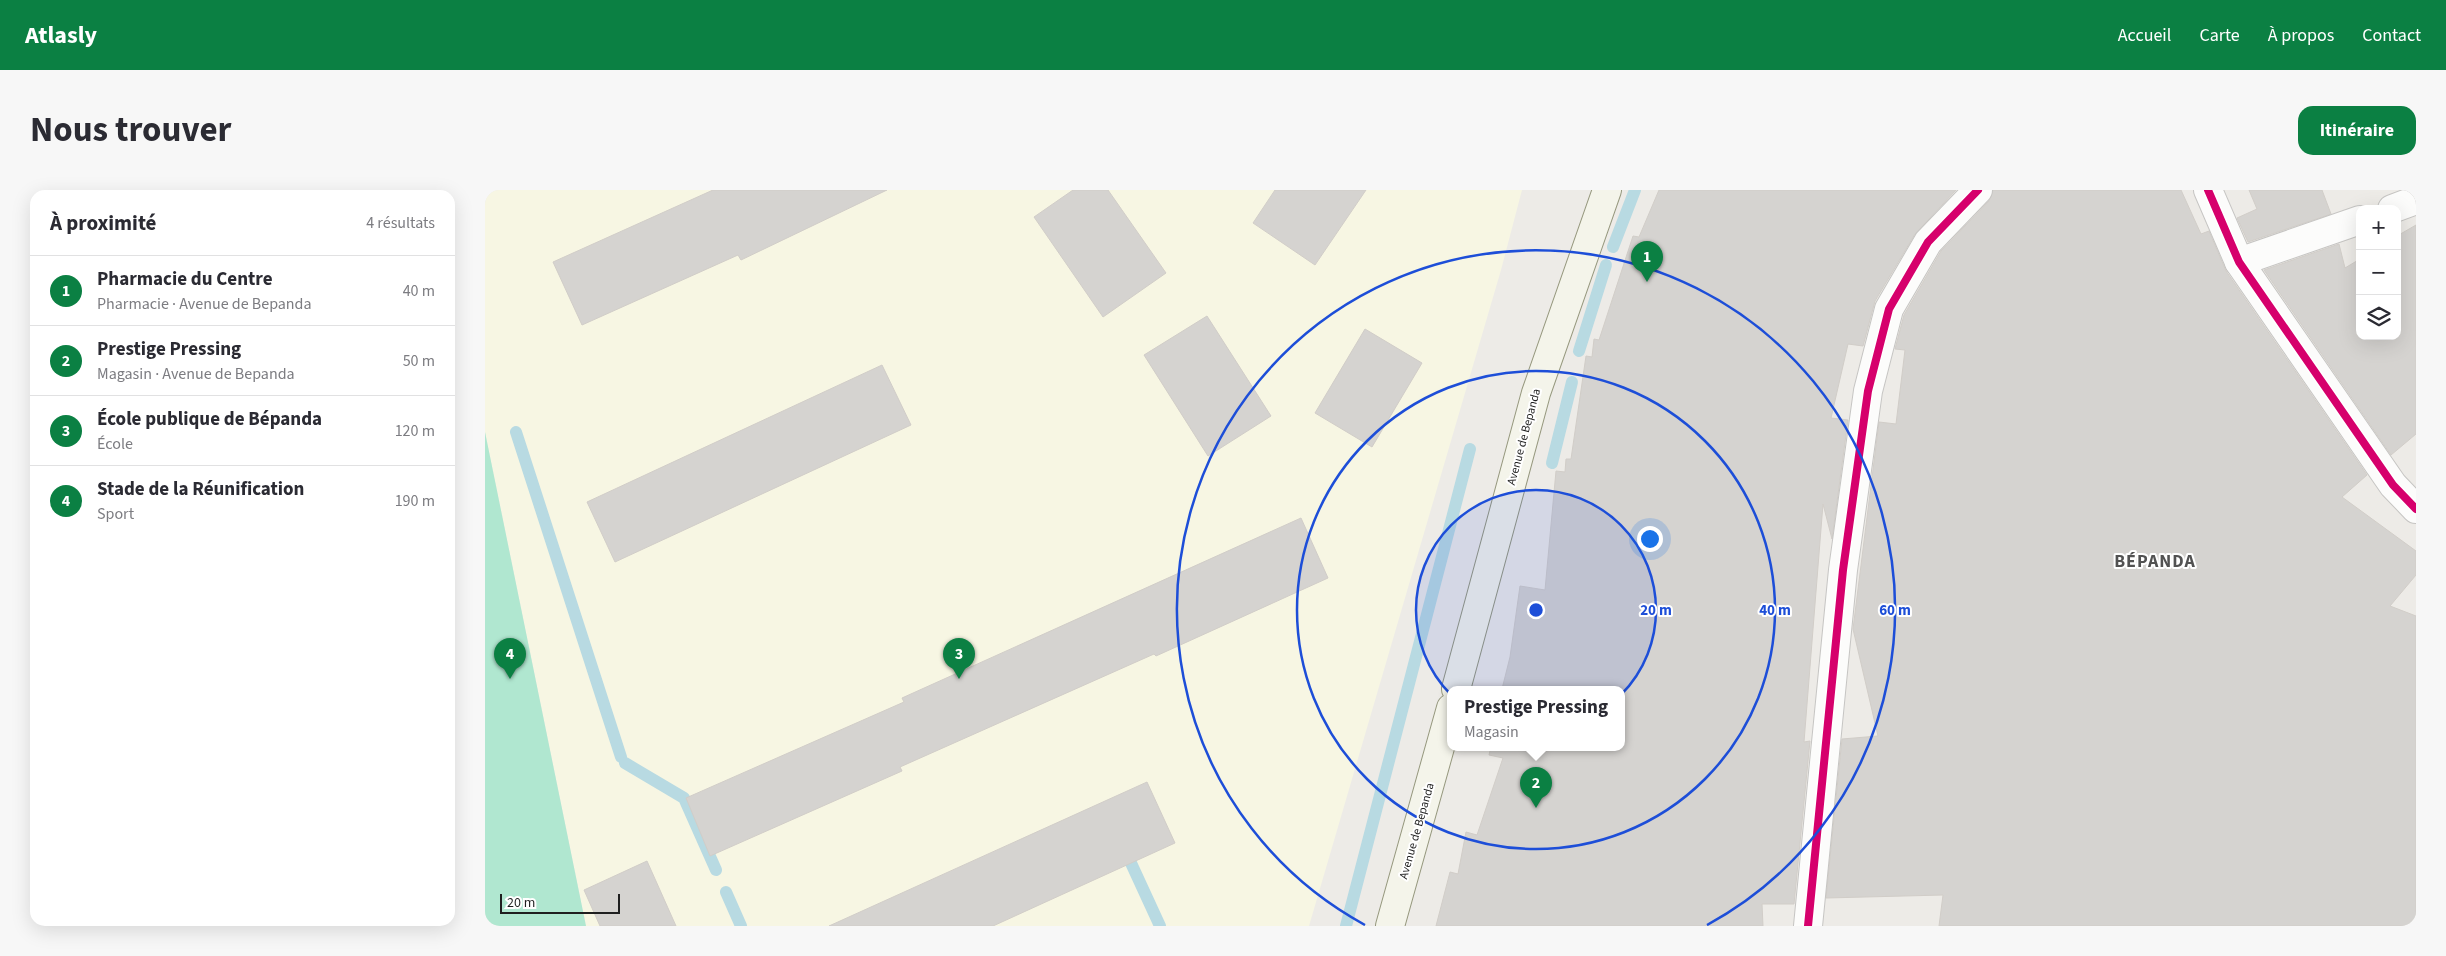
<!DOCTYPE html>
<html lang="fr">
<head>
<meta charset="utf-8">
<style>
	body { margin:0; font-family:"Source Sans 3",sans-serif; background:#f7f7f7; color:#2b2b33 }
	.controls { position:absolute; right:15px; top:15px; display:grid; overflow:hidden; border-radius:10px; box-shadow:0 5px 20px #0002 }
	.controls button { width:45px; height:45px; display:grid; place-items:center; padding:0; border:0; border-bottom:1px solid #e1e1e2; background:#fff; color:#2b2b33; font:25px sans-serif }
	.scale { position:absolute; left:15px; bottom:12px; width:120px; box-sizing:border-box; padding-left:5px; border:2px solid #1f1f1f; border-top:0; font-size:14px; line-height:18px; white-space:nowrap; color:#1f1f1f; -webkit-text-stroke:4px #fff; paint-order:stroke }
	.you { position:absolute; left:1164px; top:348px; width:18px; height:18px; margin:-12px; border:4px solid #fff; border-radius:50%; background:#1a73e8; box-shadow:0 0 0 8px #1a73e833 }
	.badge { display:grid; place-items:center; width:32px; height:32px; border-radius:50%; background:#0b8043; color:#fff; font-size:16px; font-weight:700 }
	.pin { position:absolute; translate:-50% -41px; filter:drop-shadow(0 1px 2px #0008) }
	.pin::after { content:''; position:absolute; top:26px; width:18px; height:15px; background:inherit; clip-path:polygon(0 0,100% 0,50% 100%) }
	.popup { position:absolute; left:962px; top:496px; width:178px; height:65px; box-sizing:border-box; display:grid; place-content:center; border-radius:10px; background:#fff; filter:drop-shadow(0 1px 4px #0005); font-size:16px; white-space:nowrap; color:#7c7c81 }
	.popup b { font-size:19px; color:#2b2b33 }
	.popup::after { content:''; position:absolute; left:50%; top:100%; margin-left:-10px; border:10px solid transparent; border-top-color:#fff }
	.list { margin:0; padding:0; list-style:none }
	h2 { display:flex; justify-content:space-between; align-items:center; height:65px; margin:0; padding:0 20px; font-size:21px }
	h2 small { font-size:16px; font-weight:400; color:#7c7c81 }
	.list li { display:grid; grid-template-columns:32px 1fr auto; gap:15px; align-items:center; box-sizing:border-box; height:70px; padding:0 20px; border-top:1px solid #e1e1e2 }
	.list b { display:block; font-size:19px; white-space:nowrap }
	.list p { margin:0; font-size:16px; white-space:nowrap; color:#7c7c81 }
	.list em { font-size:16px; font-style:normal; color:#7c7c81 }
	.icon { flex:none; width:28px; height:28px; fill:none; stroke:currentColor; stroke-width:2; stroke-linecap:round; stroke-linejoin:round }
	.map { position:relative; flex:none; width:1931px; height:736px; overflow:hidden; border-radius:15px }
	header { display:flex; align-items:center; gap:30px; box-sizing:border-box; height:70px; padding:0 25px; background:#0b8043; color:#fff }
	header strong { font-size:24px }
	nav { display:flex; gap:28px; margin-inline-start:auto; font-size:18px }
	.intro { display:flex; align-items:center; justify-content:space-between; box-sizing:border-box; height:120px; padding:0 30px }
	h1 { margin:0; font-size:35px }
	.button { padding:12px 22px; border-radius:15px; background:#0b8043; color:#fff; font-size:18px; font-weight:700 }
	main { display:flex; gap:30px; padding:0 30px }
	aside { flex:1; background:#fff; border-radius:15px; box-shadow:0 5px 20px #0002 }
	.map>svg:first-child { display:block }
</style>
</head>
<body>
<header>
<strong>Atlasly</strong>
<nav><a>Accueil</a><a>Carte</a><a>À propos</a><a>Contact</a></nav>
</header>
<div class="intro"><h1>Nous trouver</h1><a class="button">Itinéraire</a></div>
<main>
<aside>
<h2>À proximité<small>4 résultats</small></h2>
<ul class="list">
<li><span class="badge">1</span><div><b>Pharmacie du Centre</b><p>Pharmacie · Avenue de Bepanda</p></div><em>40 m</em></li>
<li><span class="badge">2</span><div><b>Prestige Pressing</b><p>Magasin · Avenue de Bepanda</p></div><em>50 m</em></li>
<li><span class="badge">3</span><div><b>École publique de Bépanda</b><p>École</p></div><em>120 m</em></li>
<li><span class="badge">4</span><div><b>Stade de la Réunification</b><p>Sport</p></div><em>190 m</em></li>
</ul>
</aside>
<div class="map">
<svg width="1931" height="736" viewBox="0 0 1931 736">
	<rect width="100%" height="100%" fill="#edebe7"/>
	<polygon fill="#f7f6e3" points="0,0 1037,0 1016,80 824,736 101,736 0,242"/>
	<polygon fill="#b0e7d0" points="0,242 101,736 0,736"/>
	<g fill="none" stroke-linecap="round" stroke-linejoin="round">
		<g stroke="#b8dae2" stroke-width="12">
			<polyline points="1128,57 1150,0"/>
			<polyline points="1094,161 1121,75"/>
			<polyline points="31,242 136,567"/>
			<polyline points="1067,273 1087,192"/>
			<polyline points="140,573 199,608 231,680"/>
			<polyline points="646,673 675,736"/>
			<polyline points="241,702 256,736"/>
			<polyline points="861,736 985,259"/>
		</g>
	</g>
	<g fill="#d5d3d0" stroke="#d1cdc8">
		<polygon points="228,0 402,0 256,70 253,65 97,135 68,72"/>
		<polygon points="588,0 623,0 681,83 618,127 549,27"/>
		<polygon points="790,0 881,0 830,75 768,33"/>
		<polygon points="1174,0 1471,0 1430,44 1390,111 1378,156 1363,154 1346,228 1363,230 1347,349 1338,314 1319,552 1325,551 1309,714 1277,714 1278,736 951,736 965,682 973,684 981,642 992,645 1018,568 1004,565 1006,557 1136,557 1136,499 1017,499 1025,467 1035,396 1060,400 1071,281 1080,282 1081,269 1086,269 1101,166 1107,167 1109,149 1114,150 1148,46 1154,47"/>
		<polygon points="1508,0 1696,0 1716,44 1724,41 1741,81 1882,285 1857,307 1931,361 1931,385 1905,416 1931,426 1931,736 1454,736 1458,705 1341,708 1357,549 1393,546 1368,439 1394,232 1411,234 1420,160 1410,159 1419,125 1456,61 1504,11"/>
		<polygon points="1764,0 1837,0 1846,24 1763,52 1752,28 1772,19"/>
		<polygon points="1931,35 1931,244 1906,265 1779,80 1854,54 1860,78 1875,69 1875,146 1912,146 1912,46"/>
		<polygon points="722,126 786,226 723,266 659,165"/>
		<polygon points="880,139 937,173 887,257 830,223"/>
		<polygon points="397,175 426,235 130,372 102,312"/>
		<polygon points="816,328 843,388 671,466 669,464 415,577 417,581 225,666 201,608 419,512 417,508"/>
		<polygon points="662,592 690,653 508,736 344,736"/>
		<polygon points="162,671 191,736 115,736 99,700"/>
	</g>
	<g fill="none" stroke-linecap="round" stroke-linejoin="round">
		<g stroke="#c6c5c3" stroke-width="30">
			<g id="minor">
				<polyline points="1723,0 1754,72 1908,295 1931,319"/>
				<polyline points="1907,19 1931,10"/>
				<polyline points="1754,72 1875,30"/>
				<polyline points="1323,736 1358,380 1383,201 1404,119 1443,52 1493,0"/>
			</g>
		</g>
		<g stroke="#96987e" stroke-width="30">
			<g id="secondary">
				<polyline points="971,499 1051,203 1122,0"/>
				<polyline points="905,736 966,518"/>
			</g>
		</g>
		<use href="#minor" stroke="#fcfcfb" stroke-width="28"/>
		<use href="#secondary" stroke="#f4f4ea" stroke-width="28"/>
		<g stroke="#fff" stroke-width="11">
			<g id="cycleway">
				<polyline points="1723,0 1754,72 1908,295 1931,319"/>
				<polyline points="1323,736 1358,380 1383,201 1404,119 1443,52 1493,0"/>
			</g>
		</g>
		<use href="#cycleway" stroke="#d6006c" stroke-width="8"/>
	</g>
	<circle cx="1051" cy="420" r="120" fill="#1d4ed8" fill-opacity=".12"/>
	<g fill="none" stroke="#1d4ed8" stroke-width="2.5">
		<circle cx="1051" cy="420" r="120"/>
		<circle cx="1051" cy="420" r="239"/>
		<path d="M880 735A359 359 0 1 1 1222 735"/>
	</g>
	<g text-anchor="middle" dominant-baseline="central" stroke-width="4" stroke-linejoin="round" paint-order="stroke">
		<g font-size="12" fill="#1f1f1f" stroke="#fff">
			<text transform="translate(1039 247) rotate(-75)">Avenue de Bepanda</text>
			<text transform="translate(932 641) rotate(-74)">Avenue de Bepanda</text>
		</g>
		<g font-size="18" font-weight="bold" letter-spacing="1" fill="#525252" stroke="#fff">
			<text x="1670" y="371">BÉPANDA</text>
		</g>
	</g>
	<circle cx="1051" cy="420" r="8" fill="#1d4ed8" stroke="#fff" stroke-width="2.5"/>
	<g font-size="15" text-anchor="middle" font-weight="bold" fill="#1d4ed8" stroke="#fff" stroke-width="4" stroke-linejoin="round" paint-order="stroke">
		<text x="1171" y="425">20 m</text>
		<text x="1290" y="425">40 m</text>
		<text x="1410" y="425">60 m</text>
	</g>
</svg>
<div class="controls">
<button>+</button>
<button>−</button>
<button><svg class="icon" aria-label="layers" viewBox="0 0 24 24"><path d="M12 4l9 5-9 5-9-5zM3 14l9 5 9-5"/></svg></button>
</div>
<div class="scale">20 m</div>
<div class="you"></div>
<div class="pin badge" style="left:1162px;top:92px">1</div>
<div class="pin badge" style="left:1051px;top:618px">2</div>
<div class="popup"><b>Prestige Pressing</b>Magasin</div>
<div class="pin badge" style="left:474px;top:489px">3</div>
<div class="pin badge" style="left:25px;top:489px">4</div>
</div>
</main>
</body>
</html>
